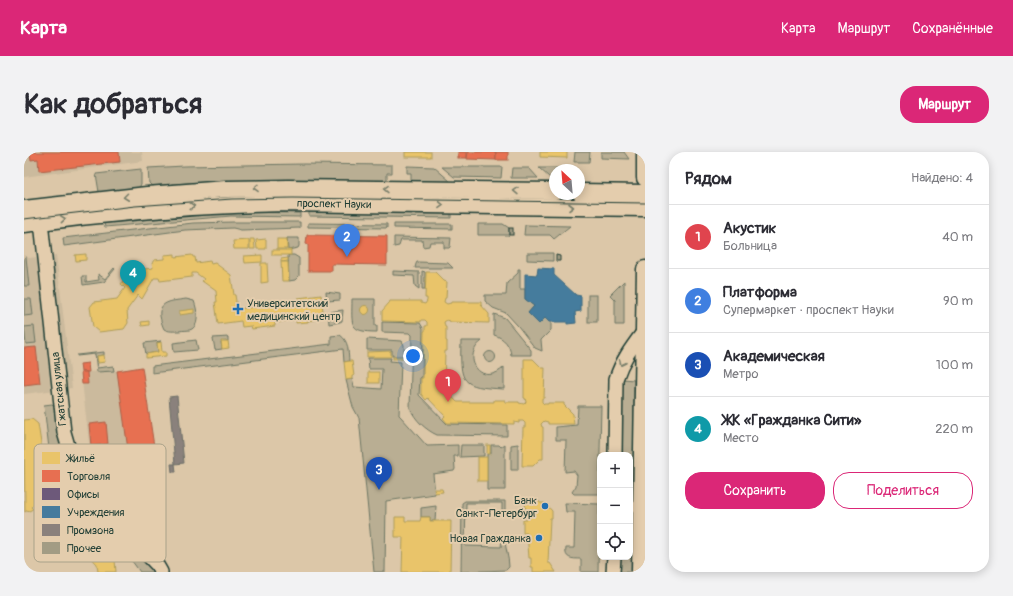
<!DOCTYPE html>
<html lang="ru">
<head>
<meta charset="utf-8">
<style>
	body { margin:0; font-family:Pangolin,sans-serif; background:#f2f2f3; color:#2b2b33 }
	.controls { position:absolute; right:12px; bottom:12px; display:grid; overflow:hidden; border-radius:8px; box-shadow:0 2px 10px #0003 }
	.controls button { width:36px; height:36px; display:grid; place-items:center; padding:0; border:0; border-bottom:1px solid #e1e1e2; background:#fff; color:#2b2b33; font:20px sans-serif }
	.compass { position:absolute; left:525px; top:12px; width:36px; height:36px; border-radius:50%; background:#fff; box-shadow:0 2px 10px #0003; rotate:334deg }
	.you { position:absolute; left:389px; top:204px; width:14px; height:14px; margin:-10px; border:3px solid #fff; border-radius:50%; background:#1a73e8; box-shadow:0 0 0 6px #1a73e833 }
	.badge { display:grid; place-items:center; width:26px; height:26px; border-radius:50%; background:#db2777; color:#fff; font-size:13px; font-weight:700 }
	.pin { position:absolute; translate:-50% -33px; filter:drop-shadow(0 1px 2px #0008) }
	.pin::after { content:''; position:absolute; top:21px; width:14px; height:12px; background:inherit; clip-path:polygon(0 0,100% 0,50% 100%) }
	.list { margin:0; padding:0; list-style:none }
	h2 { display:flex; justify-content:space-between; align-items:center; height:52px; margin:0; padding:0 16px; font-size:17px }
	h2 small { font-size:13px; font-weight:400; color:#7c7c81 }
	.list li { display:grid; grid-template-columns:26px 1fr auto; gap:12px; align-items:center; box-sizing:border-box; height:64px; padding:0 16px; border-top:1px solid #e1e1e2 }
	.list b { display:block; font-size:15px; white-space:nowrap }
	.list p { margin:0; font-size:13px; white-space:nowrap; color:#7c7c81 }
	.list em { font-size:13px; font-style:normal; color:#7c7c81 }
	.actions { display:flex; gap:8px; padding:12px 16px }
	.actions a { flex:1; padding:9px 0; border:1px solid #db2777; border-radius:16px; text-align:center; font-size:14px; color:#db2777 }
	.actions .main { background:#db2777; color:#fff }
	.icon { flex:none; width:22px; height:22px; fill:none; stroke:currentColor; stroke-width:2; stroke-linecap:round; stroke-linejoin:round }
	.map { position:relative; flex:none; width:621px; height:420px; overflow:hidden; border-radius:16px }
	header { display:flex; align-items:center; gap:24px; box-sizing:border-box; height:56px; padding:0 20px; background:#db2777; color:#fff }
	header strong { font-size:19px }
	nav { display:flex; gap:22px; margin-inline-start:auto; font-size:14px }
	.intro { display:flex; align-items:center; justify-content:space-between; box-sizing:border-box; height:96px; padding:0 24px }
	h1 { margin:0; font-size:28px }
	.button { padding:10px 18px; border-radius:16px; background:#db2777; color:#fff; font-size:14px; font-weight:700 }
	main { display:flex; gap:24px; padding:0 24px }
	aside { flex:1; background:#fff; border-radius:16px; box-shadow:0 2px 10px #0003 }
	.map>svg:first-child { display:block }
</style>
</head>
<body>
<header>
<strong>Карта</strong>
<nav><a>Карта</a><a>Маршрут</a><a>Сохранённые</a></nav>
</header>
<div class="intro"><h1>Как добраться</h1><a class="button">Маршрут</a></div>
<main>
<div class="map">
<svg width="621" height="420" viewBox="0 0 621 420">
	<rect width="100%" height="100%" fill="#dcc7a8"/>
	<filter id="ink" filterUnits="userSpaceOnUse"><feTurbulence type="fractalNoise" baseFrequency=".025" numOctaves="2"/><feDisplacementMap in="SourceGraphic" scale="8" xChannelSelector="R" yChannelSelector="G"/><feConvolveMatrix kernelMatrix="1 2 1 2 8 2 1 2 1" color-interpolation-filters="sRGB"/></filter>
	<g filter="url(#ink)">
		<g fill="#cbba9d">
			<polygon points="0,0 118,0 119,9 0,25"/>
			<polygon points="0,103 5,106 32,103 48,236 0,242"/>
			<polygon points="118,215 133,315 103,319 102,314 68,318 57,220 90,219"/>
		</g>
		<g fill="#b9ae93" stroke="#6c7664">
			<polygon points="551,0 566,0 565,10 550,10"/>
			<polygon points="577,0 600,0 605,7 577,6"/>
			<path d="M280 12 368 13V21H363V31C284 29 206 26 128 34L125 31 124 16 160 14Z"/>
			<polygon points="383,14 410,15 426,29 426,31 387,31 387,21 383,21"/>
			<polygon points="418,15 478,15 477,26 430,25"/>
			<polygon points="488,16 505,16 514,26 487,26"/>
			<polygon points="515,16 544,16 544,18 531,18 531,27 526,26"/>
			<polygon points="117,17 117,32 115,36 75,40 72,22"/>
			<polygon points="208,60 276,61 276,65 207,64 81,75 80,71"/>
			<polygon points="285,60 427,60 427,66 285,64"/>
			<polygon points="210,70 276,70 276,76 217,78 209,76 161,78 40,94 39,86 169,71"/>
			<polygon points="284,71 363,72 363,76 284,75"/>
			<polygon points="370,72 428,72 428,77 370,76"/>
			<polygon points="454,72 479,72 485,76 485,83 454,83"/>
			<polygon points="501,73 546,74 530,87 526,83 500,83"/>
			<polygon points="370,85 427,86 426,95 425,96 420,96 420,90 406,90 405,94 399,95 398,88 377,88 375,94 370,95"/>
			<polygon points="263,86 275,86 275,94 274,96 264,98"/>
			<polygon points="503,101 529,101 529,109 503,108"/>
			<polygon points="264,103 270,103 275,106 275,124 271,128 265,129"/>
			<polygon points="2,105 5,134 0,134 0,106"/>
			<polygon points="393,110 424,111 429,116 391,116 392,112"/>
			<polygon points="90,116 91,117 80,130 59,133 58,124 62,124 62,130 75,128 74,122 81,127"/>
			<polygon points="494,117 496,117 496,137 501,137 501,147 510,154 504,161 515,172 521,166 527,170 527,178 517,188 518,199 511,196 494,174 482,161 469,156 461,149 461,143 482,143 483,131 494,121"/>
			<polygon points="369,119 395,120 395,137 391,134 390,124 369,123"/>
			<polygon points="398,119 401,120 401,137 398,137"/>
			<polygon points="600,129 600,173 591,173 591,148 586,143"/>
			<polygon points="302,140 316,142 316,148 303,149"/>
			<rect x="564" y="143" width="9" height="27"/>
			<polygon points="0,147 7,147 9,163 0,164"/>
			<path d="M162 147 170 149C173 157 176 172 168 177 165 179 159 178 155 179 150 179 145 180 140 177 138 173 137 169 136 164 134 148 151 149 162 147Z"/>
			<path d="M328 147H351V174H353V180C324 180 328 173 328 147Z"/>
			<polygon points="319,158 318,169 316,170 305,172 304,160"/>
			<path d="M470 162 481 166 507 198V203H487C486 193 480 186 470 183Z"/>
			<path d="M358 170 396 171 399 176 398 225 396 226 395 243 423 272 483 273V284L413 283C402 278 391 268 386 256L388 183 386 181 358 180Z"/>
			<polygon points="10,174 12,191 2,192 0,175"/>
			<path d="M316 183C325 189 324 199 325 209L320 210 319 197 128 221V214L307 192V184Z"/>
			<polygon points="204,185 204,189 197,190 198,197 191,198 189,186"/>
			<polygon points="343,187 378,189 380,193 380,204 368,204 368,198 343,198"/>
			<polygon points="172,188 174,198 150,200 149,191"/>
			<polygon points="137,189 133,191 134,200 122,202 120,191"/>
			<path d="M437 189H458C436 205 458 237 480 215V237C436 235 436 231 437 189Z"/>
			<circle cx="466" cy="205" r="5.5"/>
			<polygon points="80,200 80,203 73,204 73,216 89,214 90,219 73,220 71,202 53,204 53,203"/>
			<polygon points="344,206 367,206 366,209 377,210 375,263 377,265 403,294 434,293 434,304 430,304 431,317 430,319 409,322 411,342 362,349 361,420 350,420 335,266 329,255 322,228 328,227 330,235 357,237 358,217 345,217"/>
			<polygon points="598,227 610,228 610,282 614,282 612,420 594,420 595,405 606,405 606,303 596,303"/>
			<polygon points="28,252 33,256 61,344 56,350 28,323 20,253"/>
			<polygon points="554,254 577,254 575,342 550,342 548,340 552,334 553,323 550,319 541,320 542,288 532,288 532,275 553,273"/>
			<polygon points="481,292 481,338 463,338 463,302 467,301 467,293 475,293 477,295"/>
			<polygon points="494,292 494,318 487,318 487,293"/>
			<polygon points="437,293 460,293 460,304 436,305"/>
			<path d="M441 349H481V360H478V351H442L441 394 477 395 478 386H481C481 397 485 405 485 415L482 418 437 420 438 351Z"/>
			<path d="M541 351 575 352 574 420H557V407C548 407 540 407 542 396H550L551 360H542Z"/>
			<polygon points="65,352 121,409 129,420 116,420 89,383 66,360 63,354"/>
			<polygon points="412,354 411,369 406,369 406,365 397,365 397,356"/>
		</g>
		<g fill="#e9c46a" stroke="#ac9c5a">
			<rect x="381" y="0" width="26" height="5"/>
			<polygon points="516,0 543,0 543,6 516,5"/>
			<polygon points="226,87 230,87 231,97 226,97"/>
			<polygon points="242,87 242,97 233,97 232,88"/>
			<rect x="253" y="87" width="10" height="10"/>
			<polygon points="225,88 225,97 210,97 209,89"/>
			<rect x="248" y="98" width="19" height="5"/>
			<polygon points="62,102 62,108 52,109 51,103"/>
			<polygon points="151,102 151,105 168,103 169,105 171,105 172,111 186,109 187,112 191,111 207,123 210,143 211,143 212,149 211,157 231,155 231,153 242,151 242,153 275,149 274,146 297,143 299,159 297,160 298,165 294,167 284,169 284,170 272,171 272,168 262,169 251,171 251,174 228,177 227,174 218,175 217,169 194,172 191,150 193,150 192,139 178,129 180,127 172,121 168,121 168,125 136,129 135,126 130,126 118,147 114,143 103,158 104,171 100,177 75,180 69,175 66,155 70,150 93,147 101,136 97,132 103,123 105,124 107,121 112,120 112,118 129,116 128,111 130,110 130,108 140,107 140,103"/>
			<polygon points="238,103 238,110 221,111 220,104"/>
			<polygon points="264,106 264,109 257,110 257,107"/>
			<polygon points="257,110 264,110 265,129 258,129"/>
			<polygon points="237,111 243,111 244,130 237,131"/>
			<polygon points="402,120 411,120 420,129 423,130 422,146 421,146 420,150 423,152 427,151 427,150 457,150 457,153 465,162 465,171 426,170 426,169 423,168 420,170 421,175 422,175 422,189 423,189 423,199 421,199 420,236 433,250 470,250 470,248 481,248 481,250 495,250 495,251 500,252 502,250 501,246 500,246 500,207 509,207 518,216 521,216 520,246 518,246 518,250 520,252 524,252 524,251 540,251 540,253 549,262 550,272 524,272 524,270 520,269 517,272 518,275 519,275 519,307 516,307 509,314 498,314 499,275 501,275 501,271 499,269 495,269 495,271 490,270 490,272 423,271 419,266 421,264 404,246 402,248 397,242 397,226 399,226 400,179 401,179 401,174 403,174 403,170 401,168 397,168 397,170 358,169 358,159 365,151 366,149 397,149 397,151 401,152 403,149 403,146 401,146"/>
			<circle cx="341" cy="158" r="4.5"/>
			<polygon points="170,157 170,161 155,163 155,159"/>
			<polygon points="125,169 125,173 118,174 117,170"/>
			<polygon points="197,189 204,189 205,196 198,197"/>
			<polygon points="137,190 138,200 142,200 142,204 122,206 122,202 134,200 133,191"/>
			<polygon points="367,199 367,205 343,205 343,200"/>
			<polygon points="80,203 81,210 74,211 73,204"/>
			<rect x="369" y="205" width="9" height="2"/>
			<polygon points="325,209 328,209 330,224 328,224 328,227 322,228 320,210"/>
			<rect x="344" y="220" width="11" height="11"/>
			<polygon points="8,267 14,272 19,304 17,304 18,314 21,313 21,319 19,319 20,326 22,326 23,332 24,333 22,337 24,338 21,347 18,346 17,351 16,350 12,354 10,352 7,355 9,357 5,359 4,358 1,360 0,268"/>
			<rect x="463" y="293" width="3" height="9"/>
			<rect x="454" y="305" width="9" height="24"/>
			<polygon points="410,337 418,337 419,340 411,341"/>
			<polygon points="507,348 515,349 516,351 521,351 528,359 528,366 526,366 524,411 526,411 532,420 509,420 509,415 507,415 507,406 505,406 503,381 499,381 499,368 503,368 501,351 506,351"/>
			<polygon points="371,365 381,365 381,369 396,369 397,365 406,365 406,369 427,369 426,420 378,420 379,385 371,385"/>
			<polygon points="77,388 94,406 91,408 92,420 74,420 73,412 63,401"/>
		</g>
		<g fill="#e76f51" stroke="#ab6048">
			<polygon points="0,0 95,0 96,10 15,19 14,7 7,8 6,1 0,2"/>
			<rect x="434" y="0" width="9" height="6"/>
			<polygon points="444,0 472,0 472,8 443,7"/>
			<rect x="472" y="0" width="12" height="8"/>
			<polygon points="283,83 363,84 363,113 308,112 308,119 284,119 284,93 282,92"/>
			<polygon points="12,195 16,231 0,233 0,196"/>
			<polygon points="64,211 65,220 57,220 56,212"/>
			<polygon points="118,215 131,301 105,305 93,219"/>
			<polygon points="57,220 63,220 64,232 58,232"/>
			<polygon points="82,270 84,292 67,294 65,272"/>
		</g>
		<polygon fill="#457b9d" stroke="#3a687e" points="514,116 530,117 530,123 552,143 557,144 557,159 551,160 552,171 543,172 543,170 525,170 521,166 515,172 504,161 510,154 501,147 501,122 513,123"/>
		<g fill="#8a817c" stroke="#6a6d66">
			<polygon points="153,244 160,311 151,312 145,245"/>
			<polygon points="147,312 151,312 152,320 148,320"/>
		</g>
		<g fill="#a29c84" stroke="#1f3d34">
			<rect x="485" y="76" width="4" height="7"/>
			<polygon points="532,103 536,104 536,109 532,109"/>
		</g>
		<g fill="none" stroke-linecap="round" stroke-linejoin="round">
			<g stroke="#1f3d34" stroke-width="16">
				<g id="minor">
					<polyline points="17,70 40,280 49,311 67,344 133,413 137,420"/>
					<path d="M591 303 592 227C598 208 608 195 620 179"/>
					<polyline points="589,420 590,405"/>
				</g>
			</g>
			<g stroke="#1f3d34" stroke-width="19">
				<g id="major">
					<polyline points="621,0 621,26"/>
					<polyline points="555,40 621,41"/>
					<polyline points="0,57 123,43 202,37 264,36 531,39"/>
					<path d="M0 72C87 60 174 53 261 51L621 56"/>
					<polyline points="616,420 621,117"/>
				</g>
			</g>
			<use href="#minor" stroke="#e4cdad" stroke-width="13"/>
			<use href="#major" stroke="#e4cdad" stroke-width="16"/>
			<polyline stroke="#1f3d34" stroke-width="1" points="0,67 111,54 208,47 269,46 621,51"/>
		</g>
		<defs><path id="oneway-chevron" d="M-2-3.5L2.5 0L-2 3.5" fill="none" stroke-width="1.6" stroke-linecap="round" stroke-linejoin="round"/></defs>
		<g stroke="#787e6a">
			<use href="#oneway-chevron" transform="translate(232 36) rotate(179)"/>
			<use href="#oneway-chevron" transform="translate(362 37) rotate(-179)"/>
			<use href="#oneway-chevron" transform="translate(492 39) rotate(-179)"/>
			<use href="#oneway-chevron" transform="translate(102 45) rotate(173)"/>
			<use href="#oneway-chevron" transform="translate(417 53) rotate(1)"/>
			<use href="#oneway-chevron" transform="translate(168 54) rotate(-3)"/>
			<use href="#oneway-chevron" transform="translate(547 55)"/>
			<use href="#oneway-chevron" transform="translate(39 67) rotate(-6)"/>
			<use href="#oneway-chevron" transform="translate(598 211) rotate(115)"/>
		</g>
	</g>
	<g fill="#1f6fb2" stroke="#e4cdad" stroke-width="1.5">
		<path d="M212 151h4v4h4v4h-4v4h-4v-4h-4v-4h4z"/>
		<circle cx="521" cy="354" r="4"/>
		<circle cx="515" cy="386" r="4"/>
	</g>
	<g text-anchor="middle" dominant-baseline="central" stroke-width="4" stroke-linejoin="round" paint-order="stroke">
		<g font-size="11" fill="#1f3d34" stroke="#e4cdad">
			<text transform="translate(310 52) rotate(1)">проспект Науки</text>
			<text transform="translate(35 237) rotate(-96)">Гжатская улица</text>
		</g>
		<g font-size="11" fill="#1f3d34" stroke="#e4cdad" text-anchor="end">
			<text x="223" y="151" text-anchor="start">Университетский<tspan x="223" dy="13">медицинский центр</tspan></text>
			<text x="513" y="348">Банк<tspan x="513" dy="13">Санкт-Петербург</tspan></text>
			<text x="507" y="386">Новая Гражданка</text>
		</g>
	</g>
	<rect x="10" y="292" width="132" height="118" rx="6" fill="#e4cdad" stroke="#a9a289" stroke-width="1"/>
	<rect x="18" y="300" width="18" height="12" fill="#e9c46a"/>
	<rect x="18" y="318" width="18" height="12" fill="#e76f51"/>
	<rect x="18" y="336" width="18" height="12" fill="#6d597a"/>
	<rect x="18" y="354" width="18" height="12" fill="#457b9d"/>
	<rect x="18" y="372" width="18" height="12" fill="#8a817c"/>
	<rect x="18" y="390" width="18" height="12" fill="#a29c84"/>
	<g font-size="11" fill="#1f3d34">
		<text x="43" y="310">Жильё</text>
		<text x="43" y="328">Торговля</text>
		<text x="43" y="346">Офисы</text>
		<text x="43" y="364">Учреждения</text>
		<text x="43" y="382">Промзона</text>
		<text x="43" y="400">Прочее</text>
	</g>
</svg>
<div class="controls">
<button>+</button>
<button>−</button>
<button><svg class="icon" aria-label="locate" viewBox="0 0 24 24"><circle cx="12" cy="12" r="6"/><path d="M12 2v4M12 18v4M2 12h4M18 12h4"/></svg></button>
</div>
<svg class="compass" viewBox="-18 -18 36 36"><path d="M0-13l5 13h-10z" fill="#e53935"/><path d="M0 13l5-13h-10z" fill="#7c7c81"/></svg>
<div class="you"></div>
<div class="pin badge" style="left:424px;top:250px;background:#e0444e">1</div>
<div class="pin badge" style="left:323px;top:105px;background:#3f7fe0">2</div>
<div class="pin badge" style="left:355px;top:338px;background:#1a4fb4">3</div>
<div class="pin badge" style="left:109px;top:141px;background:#0f9aa8">4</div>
</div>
<aside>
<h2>Рядом<small>Найдено: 4</small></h2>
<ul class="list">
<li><span class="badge" style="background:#e0444e">1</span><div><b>Акустик</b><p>Больница</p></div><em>40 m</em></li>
<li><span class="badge" style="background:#3f7fe0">2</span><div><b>Платформа</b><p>Супермаркет · проспект Науки</p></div><em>90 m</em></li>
<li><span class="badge" style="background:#1a4fb4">3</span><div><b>Академическая</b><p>Метро</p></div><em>100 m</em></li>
<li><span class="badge" style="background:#0f9aa8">4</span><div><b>ЖК «Гражданка Сити»</b><p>Место</p></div><em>220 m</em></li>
</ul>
<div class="actions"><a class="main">Сохранить</a><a>Поделиться</a></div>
</aside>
</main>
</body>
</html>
